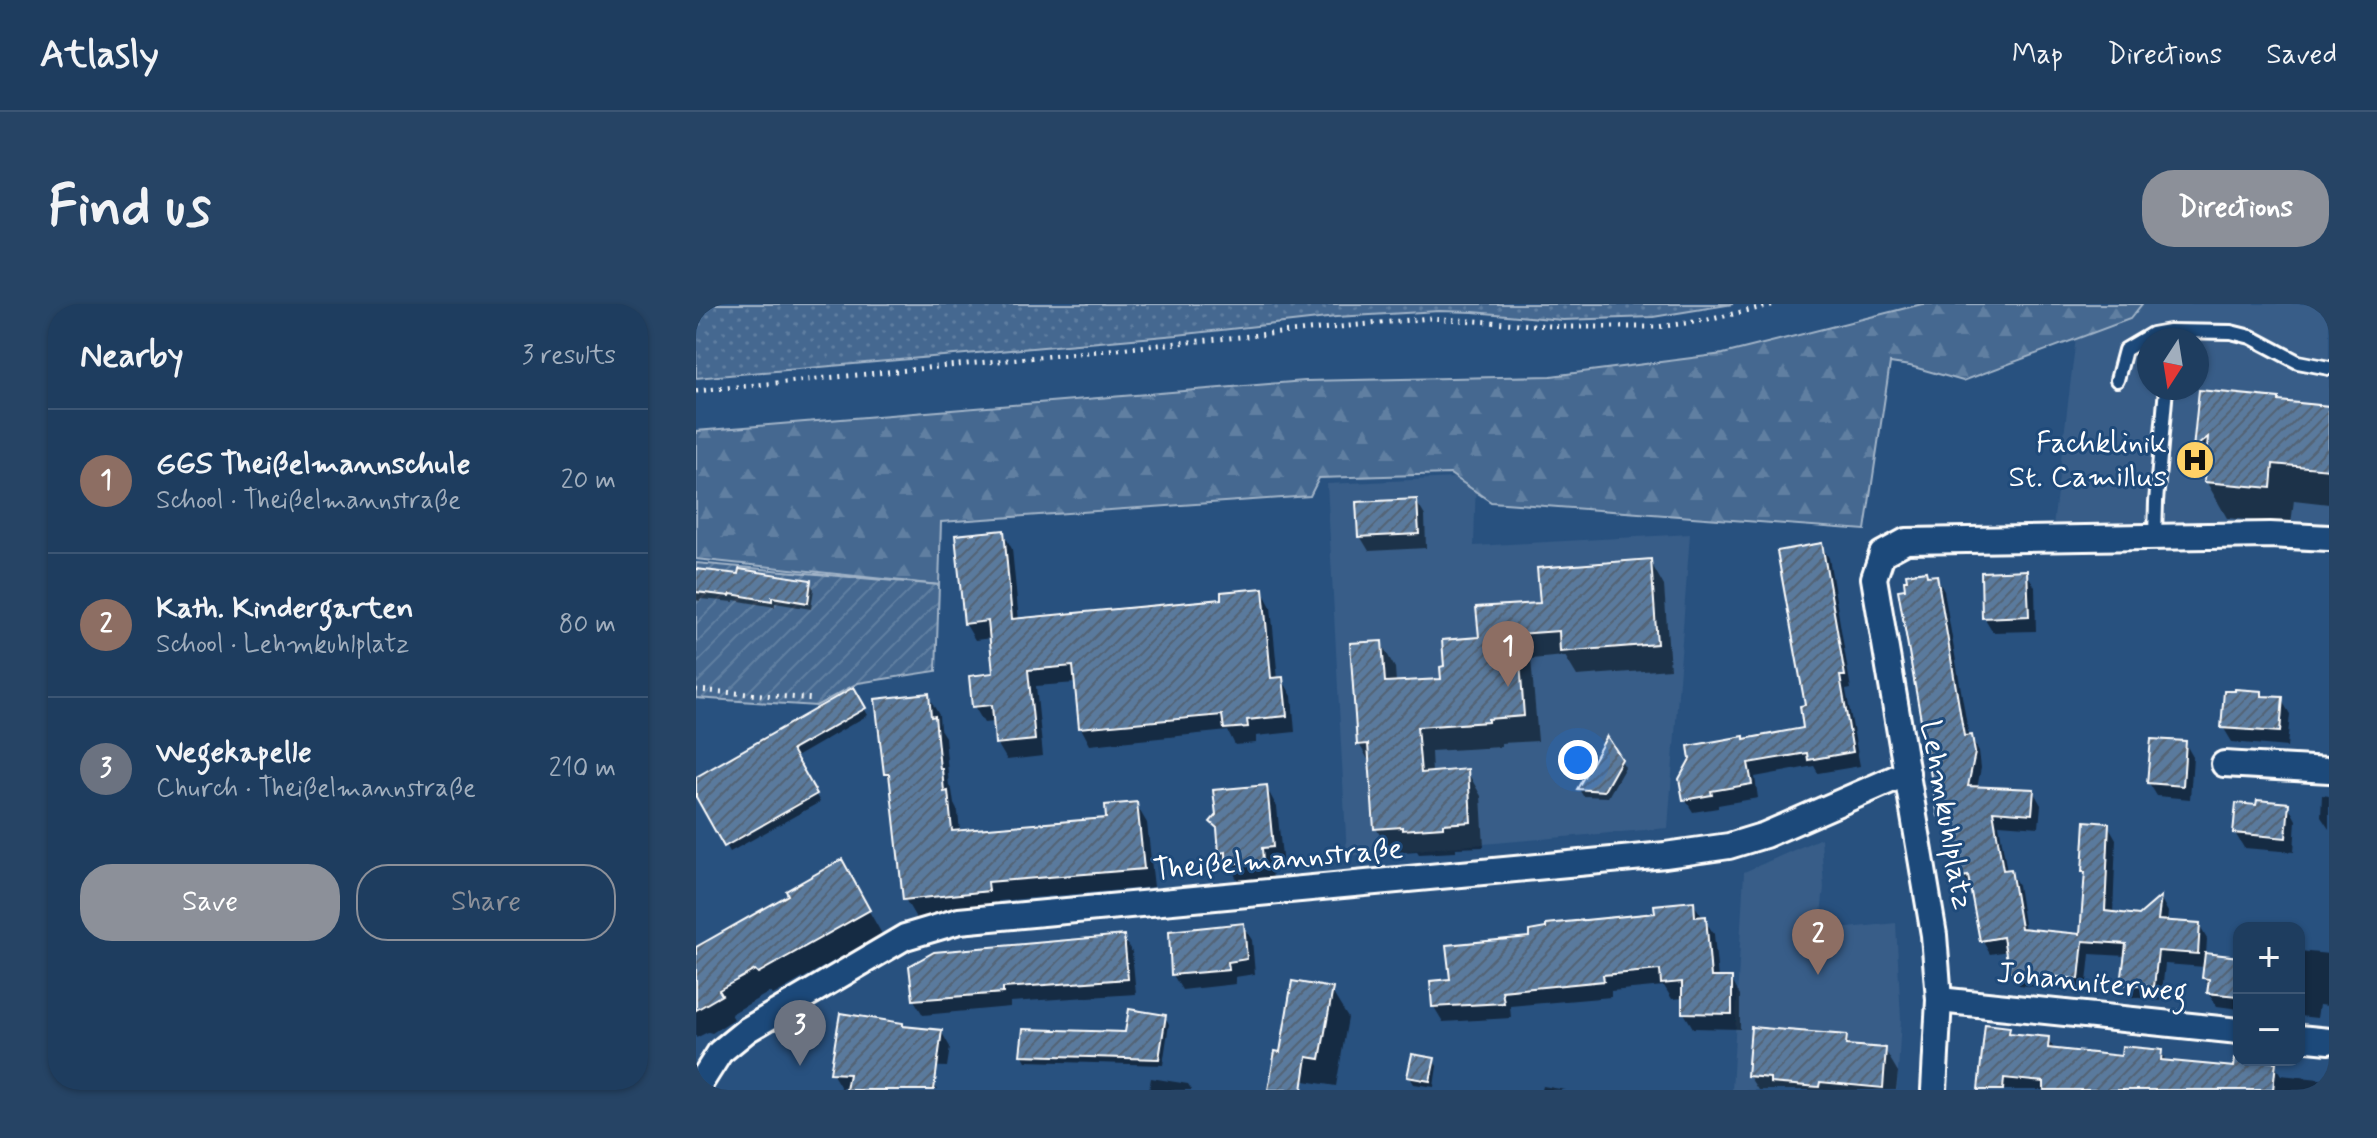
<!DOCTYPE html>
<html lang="en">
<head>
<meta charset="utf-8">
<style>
	body { margin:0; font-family:Mynerve,sans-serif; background:#264465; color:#f1f3f6 }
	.controls { position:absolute; right:24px; bottom:24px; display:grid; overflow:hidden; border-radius:16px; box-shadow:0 2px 6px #0004 }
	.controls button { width:72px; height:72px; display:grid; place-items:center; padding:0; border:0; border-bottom:2px solid #3c5674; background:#1e3d5f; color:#f1f3f6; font:40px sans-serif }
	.compass { position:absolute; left:1441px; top:24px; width:72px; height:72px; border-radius:50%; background:#1e3d5f; box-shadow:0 2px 6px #0004; rotate:192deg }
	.you { position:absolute; left:882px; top:456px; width:28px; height:28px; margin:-20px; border:6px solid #fff; border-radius:50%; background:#1a73e8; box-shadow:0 0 0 12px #1a73e833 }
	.badge { display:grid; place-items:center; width:52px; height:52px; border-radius:50%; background:#8c9099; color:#fff; font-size:26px; font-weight:700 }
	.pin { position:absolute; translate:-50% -66px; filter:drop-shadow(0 2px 4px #0008) }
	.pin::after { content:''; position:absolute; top:42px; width:28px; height:24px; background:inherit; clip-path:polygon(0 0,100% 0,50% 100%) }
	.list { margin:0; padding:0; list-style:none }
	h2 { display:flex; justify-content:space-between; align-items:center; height:104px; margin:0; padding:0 32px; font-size:34px }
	h2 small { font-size:26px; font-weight:400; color:#a1aebd }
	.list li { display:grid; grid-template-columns:52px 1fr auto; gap:24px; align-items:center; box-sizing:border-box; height:144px; padding:0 32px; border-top:2px solid #3c5674 }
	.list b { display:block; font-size:30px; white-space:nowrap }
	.list p { margin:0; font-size:26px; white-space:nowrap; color:#a1aebd }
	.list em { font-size:26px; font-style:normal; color:#a1aebd }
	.actions { display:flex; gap:16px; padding:24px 32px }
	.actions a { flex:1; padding:18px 0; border:2px solid #8c9099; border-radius:32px; text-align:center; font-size:28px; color:#8c9099 }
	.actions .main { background:#8c9099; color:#fff }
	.map { position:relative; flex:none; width:1633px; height:786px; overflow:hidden; border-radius:32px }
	header { display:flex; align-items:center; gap:48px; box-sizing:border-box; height:112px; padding:0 40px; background:#1e3d5f; border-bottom:2px solid #3c5674 }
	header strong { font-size:38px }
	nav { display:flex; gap:44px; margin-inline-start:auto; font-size:28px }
	.intro { display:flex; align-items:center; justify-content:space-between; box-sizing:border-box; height:192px; padding:0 48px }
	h1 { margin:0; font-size:56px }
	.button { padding:20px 36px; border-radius:32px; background:#8c9099; color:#fff; font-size:28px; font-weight:700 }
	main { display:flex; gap:48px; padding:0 48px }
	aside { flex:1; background:#1e3d5f; border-radius:32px; box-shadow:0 2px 6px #0004 }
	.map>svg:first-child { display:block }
</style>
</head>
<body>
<header>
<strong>Atlasly</strong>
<nav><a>Map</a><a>Directions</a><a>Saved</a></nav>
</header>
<div class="intro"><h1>Find us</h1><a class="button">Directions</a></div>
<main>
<aside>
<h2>Nearby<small>3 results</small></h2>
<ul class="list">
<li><span class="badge" style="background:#8d6e63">1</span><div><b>GGS Theißelmannschule</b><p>School · Theißelmannstraße</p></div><em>20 m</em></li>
<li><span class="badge" style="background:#8d6e63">2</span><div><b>Kath. Kindergarten</b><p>School · Lehmkuhlplatz</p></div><em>80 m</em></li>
<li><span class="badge" style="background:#6b7280">3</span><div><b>Wegekapelle</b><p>Church · Theißelmannstraße</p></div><em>210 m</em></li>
</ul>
<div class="actions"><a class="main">Save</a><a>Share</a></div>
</aside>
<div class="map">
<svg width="1633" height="786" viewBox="0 0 1633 786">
	<defs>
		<pattern id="grass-dots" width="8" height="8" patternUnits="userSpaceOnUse" patternTransform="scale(2)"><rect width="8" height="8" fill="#446890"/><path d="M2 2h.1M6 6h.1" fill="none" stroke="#607fa1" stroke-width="1.8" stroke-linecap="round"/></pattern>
		<pattern id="forest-firs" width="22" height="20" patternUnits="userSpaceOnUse" patternTransform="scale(2)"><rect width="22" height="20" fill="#446890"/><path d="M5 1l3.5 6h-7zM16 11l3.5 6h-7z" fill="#607fa1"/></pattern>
		<pattern id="garden-furrows" width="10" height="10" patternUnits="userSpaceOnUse" patternTransform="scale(2)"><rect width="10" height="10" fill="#446890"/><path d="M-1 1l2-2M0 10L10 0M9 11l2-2" fill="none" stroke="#607fa1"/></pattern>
		<pattern id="building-hatch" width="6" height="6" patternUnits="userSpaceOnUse" patternTransform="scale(2)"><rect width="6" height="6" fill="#5a7a9d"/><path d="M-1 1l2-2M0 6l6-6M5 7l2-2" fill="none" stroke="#536374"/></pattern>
	</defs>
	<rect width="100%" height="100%" fill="#28517f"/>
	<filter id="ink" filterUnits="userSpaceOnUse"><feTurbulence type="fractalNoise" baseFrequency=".0125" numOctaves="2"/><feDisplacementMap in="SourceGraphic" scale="16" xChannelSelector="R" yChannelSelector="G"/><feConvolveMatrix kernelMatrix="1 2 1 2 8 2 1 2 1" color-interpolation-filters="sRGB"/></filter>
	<g filter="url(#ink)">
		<g fill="#375d88" fill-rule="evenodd">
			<path d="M1384 0H1633V229L1356 230ZM1453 36H1501V84H1453Z"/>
			<polygon points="780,173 778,242 994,230 972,524 651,552 631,180"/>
			<polygon points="1125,534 1128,584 1123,627 1200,619 1205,715 1201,786 1036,786 1048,568"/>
		</g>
		<polygon fill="url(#grass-dots)" stroke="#a2b4c8" stroke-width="2" points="0,0 1037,0 957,13 867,16 777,8 743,7 640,13 481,31 0,74"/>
		<polygon fill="url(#forest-firs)" stroke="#a2b4c8" stroke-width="2" points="1226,0 1446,0 1434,15 1267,77 1214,62 1194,59 1169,226 795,198 754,170 623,174 614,192 245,218 243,281 0,255 0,127 609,77 855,72 1027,50"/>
		<polygon fill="url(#garden-furrows)" stroke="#a2b4c8" stroke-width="2" points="0,259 243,281 240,367 162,379 120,402 0,394"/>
		<g fill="#0007">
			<polygon points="1505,88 1633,103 1633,200 1598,196 1595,220 1531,214 1510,177 1511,165 1499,144"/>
			<polygon points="720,197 729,212 730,244 673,247 664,232"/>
			<polygon points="307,228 316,245 323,317 527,297 566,286 575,303 582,376 586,375 596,392 599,428 560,432 560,439 539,441 532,427 394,441 385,424 380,379 340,382 347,452 311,456 301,439 299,418 288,419 278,402 299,371 296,334 279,336 269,319"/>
			<polygon points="1125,241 1133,254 1155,385 1150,386 1164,462 1122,469 1118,462 1059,473 1062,494 1022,501 1022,504 997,508 989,495 1049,437 1110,426"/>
			<polygon points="954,257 968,282 974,365 881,372 869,352 835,355 842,437 805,439 805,443 735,447 736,470 771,467 785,492 788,543 760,544 760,548 723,550 721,547 694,549 680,524 676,462 663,440 685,339 699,364 700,379 747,376 785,335 846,301"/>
			<polygon points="0,267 114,278 118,285 115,305 79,299 79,303 38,296 38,298 4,295 4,297 0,296"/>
			<polygon points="1330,268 1339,283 1340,327 1297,328 1288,313"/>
			<polygon points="1240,273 1248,287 1273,433 1275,433 1283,447 1285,464 1281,484 1337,487 1345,501 1343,523 1303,520 1311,568 1314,567 1322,581 1329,626 1386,632 1390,572 1388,567 1412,521 1420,535 1417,610 1443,613 1465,595 1472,608 1471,619 1503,621 1511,635 1510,651 1543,655 1543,705 1521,702 1513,689 1514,683 1508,674 1509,663 1469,660 1465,697 1436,693 1428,679 1430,652 1394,650 1390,688 1323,681 1315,667 1312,647 1294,650 1286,636 1276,586 1268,573 1259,523 1252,525 1244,511 1232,274"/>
			<polygon points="157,385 172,411 98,454 124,498 34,548 0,489 0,475"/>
			<polygon points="1565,389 1568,394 1585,395 1594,410 1591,443 1536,438 1527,423"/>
			<polygon points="232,392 243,411 244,425 249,433 253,482 256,486 258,500 262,508 264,528 412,515 440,500 451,519 458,583 302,597 303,606 220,614 209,595 196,481 190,470"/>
			<polygon points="912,435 929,463 912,493 887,492 883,485"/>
			<polygon points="1489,439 1497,453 1494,495 1461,492 1453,479"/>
			<polygon points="570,483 581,503 587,563 576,564 577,577 544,580 525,548 524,530 517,518"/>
			<polygon points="1626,491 1633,492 1633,525 1625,513"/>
			<polygon points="1592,501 1600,516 1598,548 1548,544 1539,529 1562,503"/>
			<polygon points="145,558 186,630 77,691 74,688 35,710 38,715 16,729 12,728 0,734 0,653"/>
			<polygon points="997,599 1018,630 1022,675 1035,675 1044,691 1044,725 997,724 988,709 988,694 976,695 968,682 915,687 915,693 814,702 815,714 747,718 738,703 756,677 835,635 961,611"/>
			<polygon points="547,622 556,636 559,670 539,673 540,680 486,686 477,671 475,629"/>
			<polygon points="427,634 436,648 440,690 314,698 314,703 227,711 218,696"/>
			<polygon points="1603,647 1633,650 1633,702 1623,701 1621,714 1603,712"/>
			<polygon points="635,686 652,714 640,782 602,776"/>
			<polygon points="469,713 473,720 467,761 330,757 326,750 430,730"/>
			<polygon points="208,724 245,727 254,743 251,763 222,762 242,786 145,784 136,769"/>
			<polygon points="1313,724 1317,732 1352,735 1359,746 1427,754 1465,748 1471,759 1540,766 1578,760 1585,771 1633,776 1633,786 1284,786"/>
			<polygon points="1150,733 1155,743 1189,746 1202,768 1200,786 1062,786 1053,772"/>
			<polygon points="737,756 741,762 738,783 718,780 714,773"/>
			<polygon points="455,774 492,780 496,786 453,786"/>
			<polygon points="847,782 870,786 846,786"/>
		</g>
		<g fill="url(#building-hatch)" stroke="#fff" stroke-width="2">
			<polygon points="1503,86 1583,94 1583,97 1633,102 1633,165 1577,160 1575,184 1508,178 1512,133 1497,145"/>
			<polygon points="721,195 723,230 662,233 660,198"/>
			<polygon points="308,226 316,315 525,295 525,288 567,284 575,374 587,373 591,412 551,416 552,423 528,425 526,411 383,424 377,362 332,366 339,436 299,440 296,401 276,403 273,372 297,369 292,317 268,320 259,231"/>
			<polygon points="1126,239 1149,372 1144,372 1157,448 1112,456 1111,449 1052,459 1056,480 1015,487 1016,491 987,496 983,475 994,455 992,442 1048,432 1048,435 1107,424 1104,402 1109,401 1081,247"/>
			<polygon points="955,255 961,340 864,348 863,327 822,330 828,412 792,415 792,418 721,423 725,469 772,465 775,518 747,520 747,523 706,526 706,523 678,525 672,440 661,441 654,339 686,337 689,378 745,375 744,363 748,362 746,336 783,333 780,303 844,299 841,264"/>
			<polygon points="0,265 42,270 43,265 115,276 112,299 76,293 76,297 35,290 34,292 0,288"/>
			<polygon points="1331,266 1333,312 1286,314 1285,268"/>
			<polygon points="1230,267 1231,272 1241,271 1268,432 1276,431 1279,449 1272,482 1338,485 1336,510 1297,507 1307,566 1315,565 1325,624 1384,630 1389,568 1386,568 1389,517 1413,519 1409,607 1443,611 1465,592 1462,616 1504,619 1502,650 1462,647 1458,683 1425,680 1430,640 1387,637 1383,675 1313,668 1307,633 1284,637 1272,572 1266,573 1254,509 1242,512 1202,286 1209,285 1208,276 1211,276 1210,270"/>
			<polygon points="158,383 170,404 96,446 121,490 28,543 0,493 0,473"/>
			<polygon points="1539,385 1566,387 1566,392 1587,393 1584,428 1525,424 1528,387 1539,387"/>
			<polygon points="233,389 235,413 239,412 244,465 246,465 248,488 252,487 256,527 410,514 409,501 441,498 448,565 292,578 293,587 207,596 193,470 188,470 179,395"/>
			<polygon points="911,432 926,455 908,487 881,485"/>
			<polygon points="1455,435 1490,437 1487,482 1451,479"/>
			<polygon points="571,481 577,543 566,544 567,557 530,560 530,548 523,549 521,524 514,518 520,511 517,486"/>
			<polygon points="1561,496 1593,499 1590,534 1537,529 1540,499 1560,501"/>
			<polygon points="146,555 174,606 62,669 59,666 23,686 26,691 0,706 0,643 92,591 90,587"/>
			<polygon points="998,597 999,613 1010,612 1015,673 1036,673 1036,710 986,709 986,678 965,680 964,666 907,671 908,677 806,687 808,699 736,703 734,677 754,675 750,641 833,633 833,627 850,624 850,620 959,609 958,601"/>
			<polygon points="548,619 551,655 532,658 533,666 475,671 473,627"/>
			<polygon points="428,631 432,675 307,684 307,689 217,696 213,662 238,648"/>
			<polygon points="1509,649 1543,653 1541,692 1511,689 1513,675 1506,674"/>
			<polygon points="596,677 637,684 624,755 611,753 606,786 572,786 579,747 584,748"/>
			<polygon points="433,705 470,711 463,755 324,751 327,725 429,728"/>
			<polygon points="144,709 207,719 207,722 246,726 238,786 150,786 153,770 134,769"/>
			<polygon points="1289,720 1314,723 1313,729 1353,733 1352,744 1425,752 1426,742 1466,746 1465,756 1538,763 1539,754 1580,758 1577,786 1348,786 1348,778 1308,774 1307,786 1282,786"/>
			<polygon points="1055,723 1151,731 1150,741 1190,744 1187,784 1124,778 1123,783 1074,779 1074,774 1051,772"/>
			<polygon points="716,750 739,754 734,777 711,773"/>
		</g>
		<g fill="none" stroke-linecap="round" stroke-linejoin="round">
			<g stroke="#fff" stroke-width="18">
				<g id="service">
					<polyline points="1421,76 1429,46 1456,30 1473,27 1535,28 1555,33 1602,58 1633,64"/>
					<polyline points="1459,232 1460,198 1470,84"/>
				</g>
			</g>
			<g stroke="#fff" stroke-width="30">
				<g id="minor">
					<polyline points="1528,460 1633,466"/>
					<polyline points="1243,696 1543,727"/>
					<polyline points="1603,734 1633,737"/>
					<polyline points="0,786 24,748 51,726 209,633 263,617 969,551 1033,542 1069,531 1211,469"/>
					<polyline points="1238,786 1243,696 1238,631 1178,274 1186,250 1210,237 1574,231 1633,234"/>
				</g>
			</g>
			<g stroke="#fff" stroke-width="5" stroke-dasharray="2 6" stroke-linecap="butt">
				<polyline points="0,87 734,14 869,23 961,23 1012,16 1079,0"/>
				<polyline points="0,386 119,395"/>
			</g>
			<use href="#service" stroke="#1f4a7a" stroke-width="12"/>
			<use href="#minor" stroke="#1f4a7a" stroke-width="24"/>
		</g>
	</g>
	<defs>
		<g id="hospital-disc" transform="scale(2)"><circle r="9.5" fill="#ffd166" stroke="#1f4a7a"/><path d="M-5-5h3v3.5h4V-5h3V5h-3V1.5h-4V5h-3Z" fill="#111"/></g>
	</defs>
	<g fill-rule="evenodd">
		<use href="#hospital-disc" x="1499" y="156"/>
	</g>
	<g text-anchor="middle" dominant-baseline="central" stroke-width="6" stroke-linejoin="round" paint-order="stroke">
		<g font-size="30" fill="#fff" stroke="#1f4a7a" text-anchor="end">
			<text x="1471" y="139">Fachklinik<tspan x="1471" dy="34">St. Camillus</tspan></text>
		</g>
		<g font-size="30" fill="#fff" stroke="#1f4a7a">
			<text transform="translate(1250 511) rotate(80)">Lehmkuhlplatz</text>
			<text transform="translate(582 556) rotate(-5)">Theißelmannstraße</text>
			<text transform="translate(1396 679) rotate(6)">Johanniterweg</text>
		</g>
	</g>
</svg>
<div class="controls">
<button>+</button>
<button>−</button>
</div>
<svg class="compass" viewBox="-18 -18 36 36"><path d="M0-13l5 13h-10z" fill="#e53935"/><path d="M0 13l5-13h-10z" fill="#a1aebd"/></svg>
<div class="you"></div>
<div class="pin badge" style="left:812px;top:383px;background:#8d6e63">1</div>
<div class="pin badge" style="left:1122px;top:671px;background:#8d6e63">2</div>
<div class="pin badge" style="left:104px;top:762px;background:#6b7280">3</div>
</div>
</main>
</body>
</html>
